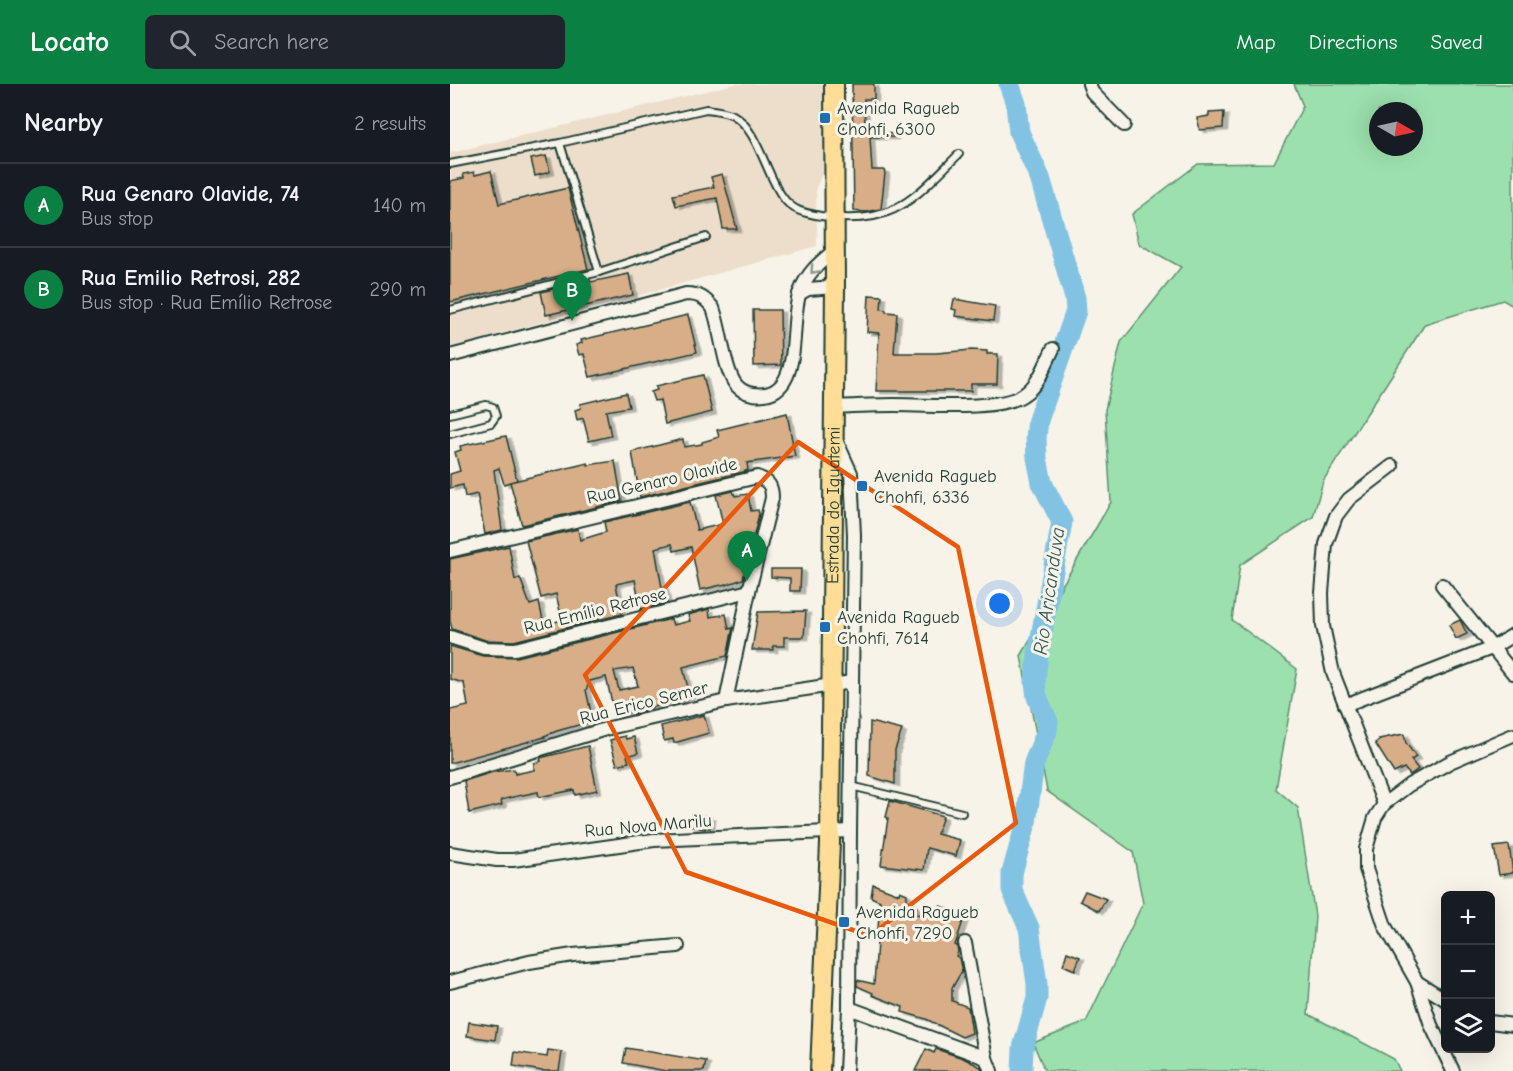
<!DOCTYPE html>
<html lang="en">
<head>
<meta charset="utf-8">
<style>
	body { margin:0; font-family:"Comic Neue",sans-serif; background:#20242c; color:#f1f3f6 }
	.controls { position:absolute; right:18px; bottom:18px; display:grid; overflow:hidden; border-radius:9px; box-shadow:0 6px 24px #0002 }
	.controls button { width:54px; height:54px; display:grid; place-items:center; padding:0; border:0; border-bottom:2px solid #363941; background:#171b24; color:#f1f3f6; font:30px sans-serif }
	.compass { position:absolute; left:919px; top:18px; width:54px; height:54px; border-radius:50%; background:#171b24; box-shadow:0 6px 24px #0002; rotate:99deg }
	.you { position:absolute; left:550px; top:520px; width:21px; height:21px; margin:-15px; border:4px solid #fff; border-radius:50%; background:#1a73e8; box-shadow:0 0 0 9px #1a73e833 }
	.badge { display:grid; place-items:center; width:39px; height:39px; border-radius:50%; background:#0b8043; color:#fff; font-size:20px; font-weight:700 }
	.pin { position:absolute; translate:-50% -50px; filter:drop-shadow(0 2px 3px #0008) }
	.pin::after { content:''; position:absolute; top:32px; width:21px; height:18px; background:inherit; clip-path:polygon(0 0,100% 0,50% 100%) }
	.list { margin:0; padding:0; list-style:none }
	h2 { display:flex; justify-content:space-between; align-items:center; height:78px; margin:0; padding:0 24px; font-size:26px }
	h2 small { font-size:20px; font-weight:400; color:#9ea1a6 }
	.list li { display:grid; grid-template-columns:39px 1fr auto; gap:18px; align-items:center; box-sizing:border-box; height:84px; padding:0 24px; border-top:2px solid #363941 }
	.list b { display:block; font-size:22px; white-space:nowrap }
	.list p { margin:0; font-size:20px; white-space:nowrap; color:#9ea1a6 }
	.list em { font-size:20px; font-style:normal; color:#9ea1a6 }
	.icon { flex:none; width:33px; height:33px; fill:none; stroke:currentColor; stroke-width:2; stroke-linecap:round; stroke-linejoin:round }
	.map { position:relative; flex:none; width:1063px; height:987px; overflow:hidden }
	header { display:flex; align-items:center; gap:36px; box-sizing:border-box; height:84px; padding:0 30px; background:#0b8043; color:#fff }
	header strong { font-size:28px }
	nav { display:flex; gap:33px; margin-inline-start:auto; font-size:21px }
	.search { width:420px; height:54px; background:#20242c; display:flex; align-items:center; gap:15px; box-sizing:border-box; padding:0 21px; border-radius:9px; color:#9ea1a6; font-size:22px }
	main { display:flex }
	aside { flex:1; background:#171b24 }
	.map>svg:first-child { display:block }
</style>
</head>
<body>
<header>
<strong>Locato</strong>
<div class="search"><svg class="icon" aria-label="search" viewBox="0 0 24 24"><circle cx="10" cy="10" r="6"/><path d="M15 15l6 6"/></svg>Search here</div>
<nav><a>Map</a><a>Directions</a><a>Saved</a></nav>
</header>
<main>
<aside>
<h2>Nearby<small>2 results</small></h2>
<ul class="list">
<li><span class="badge">A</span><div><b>Rua Genaro Olavide, 74</b><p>Bus stop</p></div><em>140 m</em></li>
<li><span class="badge">B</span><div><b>Rua Emilio Retrosi, 282</b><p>Bus stop · Rua Emílio Retrose</p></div><em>290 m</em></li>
</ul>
</aside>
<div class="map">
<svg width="1063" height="987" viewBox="0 0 1063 987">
	<defs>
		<filter id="shadow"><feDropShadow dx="4.5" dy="2.5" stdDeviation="0" flood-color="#0004"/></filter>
	</defs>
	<rect width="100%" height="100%" fill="#f7f3e8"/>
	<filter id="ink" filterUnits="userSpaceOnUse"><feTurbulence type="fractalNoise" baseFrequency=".0167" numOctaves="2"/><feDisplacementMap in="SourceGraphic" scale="12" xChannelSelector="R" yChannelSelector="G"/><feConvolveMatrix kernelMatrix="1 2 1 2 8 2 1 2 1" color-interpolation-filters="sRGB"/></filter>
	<g filter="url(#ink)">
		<polygon fill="#eddecb" points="285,0 373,0 375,83 366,104 367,162 0,264 0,69"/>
		<path fill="#9ce1ad" stroke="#5e8f70" stroke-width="1.5" fill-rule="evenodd" d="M844 0H1063V222L1053 216 975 240 873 397 863 433 790 481 782 536 847 585 826 705 848 724 865 832 858 930 944 975 950 987H595L583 959 636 938 693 819 683 768 597 707 571 572 661 418 655 326 671 258 731 183 689 160 682 130 748 80 824 79 853 22ZM928 27H964V63H928Z"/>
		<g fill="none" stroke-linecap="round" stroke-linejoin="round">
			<polyline stroke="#82c3e3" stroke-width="21" points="559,0 566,20 569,48 590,94 625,214 626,227 588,336 586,354 587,374 592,399 612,438 588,569 585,598 587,613 598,638 597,647 584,679 576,739 562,789 562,806 579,844 587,900 587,914 573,964 572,987"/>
		</g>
		<g fill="#d7ae88" stroke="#1f3d34" stroke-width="1.5" fill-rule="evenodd" filter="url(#shadow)">
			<polygon points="402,0 424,0 424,15 414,15 415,41 444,51 444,53 420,53 422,86 434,86 435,89 431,125 416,128 404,127"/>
			<polygon points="774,28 773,44 750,46 747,34 759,32 759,29"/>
			<polygon points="96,72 100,88 85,92 81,75"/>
			<polygon points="41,87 49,120 118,104 138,185 0,218 0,97 14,94 13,90 24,88 25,91"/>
			<polygon points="272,90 287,145 273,145 267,114 226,122 223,111 264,103 261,93"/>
			<polygon points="179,190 183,211 96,231 91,208 140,196 141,198"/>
			<polygon points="419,211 432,212 431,225 436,226 436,228 447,229 444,269 486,269 522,266 537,267 537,270 548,270 547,300 521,300 521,307 426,307 429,249 417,248"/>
			<polygon points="504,215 545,222 543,237 505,232 506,226 502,225"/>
			<polygon points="303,226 330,226 331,281 304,282"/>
			<polygon points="238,231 247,268 140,293 134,270 129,271 126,261 132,259 131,256"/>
			<polygon points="253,291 262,328 215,340 210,316 204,317 201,308 207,306 206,302"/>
			<polygon points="176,309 179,323 156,327 161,352 139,357 133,334 127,336 125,326 131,324 130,320"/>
			<polygon points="337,329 345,372 297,379 298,386 293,388 190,413 182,368 233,355 234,363 252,360 252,358 269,353 267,346"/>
			<polygon points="56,352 67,396 60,398 138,379 138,381 165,377 172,417 72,441 60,398 54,400 49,384 44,386 52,446 35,450 27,410 15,413 13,401 0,404 0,390 10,387 5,368 11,366 10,362"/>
			<polygon points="283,407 285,412 298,410 301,427 308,426 309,430 293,495 276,501 276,500 250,506 241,463 224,467 222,460 205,464 212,504 214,504 217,519 191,525 185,496 166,500 172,530 64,557 35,556 2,545 0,537 0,475 59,462 65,496 70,494 80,521 89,518 94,541 112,536 106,510 91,514 76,457 128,445 130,456 156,448 154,438 240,418 247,446 273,440 266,411"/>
			<polygon points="321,485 351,485 350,507 340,507 340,494 321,493"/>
			<path d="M259 525 260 533 276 530 279 545 283 544 277 572 233 583 240 613 193 626 194 627 184 630V627L165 632 156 593 140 597 136 606 143 637 107 647 94 652 95 653 0 679V626L18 622 14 599 0 595V562L33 572 67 573 221 535 223 541 240 537 238 531ZM183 584 188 602 169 606 164 587Z"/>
			<polygon points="356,527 354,553 334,553 334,562 323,562 323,566 302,566 308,528"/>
			<polygon points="1010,536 1017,550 1006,555 999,541"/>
			<polygon points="254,631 259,649 224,659 223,655 214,657 211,642"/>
			<polygon points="420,638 452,646 445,666 445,700 419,692"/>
			<polygon points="954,650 956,659 966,673 961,676 968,685 960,691 954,684 944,689 925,659 930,656 929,655"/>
			<polygon points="175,652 176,655 184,653 188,669 177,672 179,678 167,681 160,656"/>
			<polygon points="138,662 147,706 125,711 124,706 89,713 88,708 63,713 51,716 52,721 19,729 14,697 43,688 64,685 65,690 84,686 84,679 91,677 90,674"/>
			<polygon points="440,717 493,732 487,750 510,756 506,772 477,764 474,786 431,781 438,734 436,733"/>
			<polygon points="242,730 261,733 260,744 256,743 255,745 240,742"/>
			<polygon points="1059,761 1063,789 1049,791 1044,763"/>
			<polygon points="423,800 449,810 450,807 457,810 457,819 467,823 465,830 485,833 490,822 515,831 505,861 507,862 508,868 506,872 509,874 512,887 502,904 502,917 518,923 522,949 512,953 476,935 452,928 453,923 422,911 423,909 407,902 407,896 424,900 430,817 421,813"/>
			<polygon points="635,807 656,815 649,827 630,817"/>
			<polygon points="617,868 630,873 625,886 613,881"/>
			<polygon points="19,938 47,942 45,956 17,952"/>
			<polygon points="176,964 256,977 254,987 216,987 173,979"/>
			<polygon points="476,965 484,969 486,965 513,974 531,983 532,987 465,987"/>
			<polygon points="98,966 112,968 109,987 92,987 63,982 65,968 97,973"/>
		</g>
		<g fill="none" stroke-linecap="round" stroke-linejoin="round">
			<g stroke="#1f3d34" stroke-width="10">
				<g id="service">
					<polyline points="110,59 149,188"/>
					<path d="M0 80 110 59 256 25C265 26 274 27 283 31 307 44 316 90 332 112 342 127 354 129 371 132 443 143 462 116 509 70"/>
					<polyline points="0,226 149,188 256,153"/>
					<polyline points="0,330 36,321 43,323 46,332 41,339 0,350"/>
					<polyline points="401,702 512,729"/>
				</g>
			</g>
			<g stroke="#1f3d34" stroke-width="16">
				<g id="minor">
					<polyline points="639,0 642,8 674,41"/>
					<polyline points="349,210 358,205 385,203"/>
					<path d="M0 272 236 210C249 210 255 214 263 224 271 245 273 280 284 298 288 305 296 309 303 310 356 317 338 239 350 208 357 189 369 179 384 167"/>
					<path d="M384 323C404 322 424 321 444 321 475 321 550 327 573 311 589 301 595 281 603 265"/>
					<polyline points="386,356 401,389 404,451 400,747 399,924 396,987"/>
					<path d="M0 467 307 393C319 397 322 402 322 414L299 507 276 617"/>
					<polyline points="992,501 1063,589"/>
					<polyline points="0,553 34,564 65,565 299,507"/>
					<polyline points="895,621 1042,564 1063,551"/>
					<polyline points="0,693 159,644 276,617 402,598"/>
					<polyline points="934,720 883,589 873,542 872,509 876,460 886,432 899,415 942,382"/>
					<polyline points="0,769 47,776 63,776 204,756 400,747"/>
					<polyline points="515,859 536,974 541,987"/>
					<polyline points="0,898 79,878 123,871 228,862"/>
					<polyline points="967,898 996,916"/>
					<polyline points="399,924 536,974"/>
					<polyline points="1040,938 1063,941"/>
					<polyline points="1003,987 981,941 967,898 935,842 916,785 916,765 925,734 934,720 959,701 1000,678 1063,651"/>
				</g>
			</g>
			<g stroke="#1f3d34" stroke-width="22">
				<g id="primary">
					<path id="s1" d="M370 987 380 759 385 203 384 0"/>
				</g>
			</g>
			<use href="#service" stroke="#f7f3e8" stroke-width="6"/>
			<use href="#minor" stroke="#f7f3e8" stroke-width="12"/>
			<use href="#primary" stroke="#ffdd96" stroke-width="18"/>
		</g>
		<defs><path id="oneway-chevron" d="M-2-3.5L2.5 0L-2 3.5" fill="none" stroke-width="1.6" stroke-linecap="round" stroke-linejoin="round" transform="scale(1.5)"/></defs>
		<use stroke="#8b988e" href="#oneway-chevron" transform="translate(364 186) rotate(133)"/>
	</g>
	<path fill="none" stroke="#e8590c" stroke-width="4.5" stroke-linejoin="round" d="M348 358 508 463 566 739 420 852 236 788 135 591Z"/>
	<g fill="#1f6fb2" stroke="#f7f3e8" stroke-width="2">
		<rect x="369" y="28" width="12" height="12" rx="3"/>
		<rect x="406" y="396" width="12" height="12" rx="3"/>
		<rect x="369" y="537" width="12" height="12" rx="3"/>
		<rect x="388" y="832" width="12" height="12" rx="3"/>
	</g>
	<g text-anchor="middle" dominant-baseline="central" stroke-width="6" stroke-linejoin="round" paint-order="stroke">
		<g font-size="18" fill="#1f3d34" stroke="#f7f3e8" text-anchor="start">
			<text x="387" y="24">Avenida Ragueb<tspan x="387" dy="21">Chohfi, 6300</tspan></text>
			<text x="424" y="392">Avenida Ragueb<tspan x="424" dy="21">Chohfi, 6336</tspan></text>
			<text x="387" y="533">Avenida Ragueb<tspan x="387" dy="21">Chohfi, 7614</tspan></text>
			<text x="406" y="828">Avenida Ragueb<tspan x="406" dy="21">Chohfi, 7290</tspan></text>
		</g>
		<g font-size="18" fill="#1f3d34" stroke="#f7f3e8">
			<text transform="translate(212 397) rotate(-13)">Rua Genaro Olavide</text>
			<text stroke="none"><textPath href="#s1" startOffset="566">Estrada do Iguatemi</textPath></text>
			<text transform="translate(145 527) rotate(-14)">Rua Emílio Retrose</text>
			<text transform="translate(194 619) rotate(-14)">Rua Erico Semer</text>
			<text transform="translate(198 742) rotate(-5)">Rua Nova Marilu</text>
		</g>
		<g font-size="20" font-style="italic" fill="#335857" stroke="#f7f3e8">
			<text transform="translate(599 507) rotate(-82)">Rio Aricanduva</text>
		</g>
	</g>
</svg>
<div class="controls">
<button>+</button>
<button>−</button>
<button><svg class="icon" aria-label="layers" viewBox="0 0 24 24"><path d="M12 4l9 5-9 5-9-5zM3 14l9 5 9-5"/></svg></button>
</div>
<svg class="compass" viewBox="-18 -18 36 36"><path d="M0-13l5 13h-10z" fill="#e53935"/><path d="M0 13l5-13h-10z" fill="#9ea1a6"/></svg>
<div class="you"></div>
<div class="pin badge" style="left:297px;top:497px">A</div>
<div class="pin badge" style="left:122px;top:237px">B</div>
</div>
</main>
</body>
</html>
